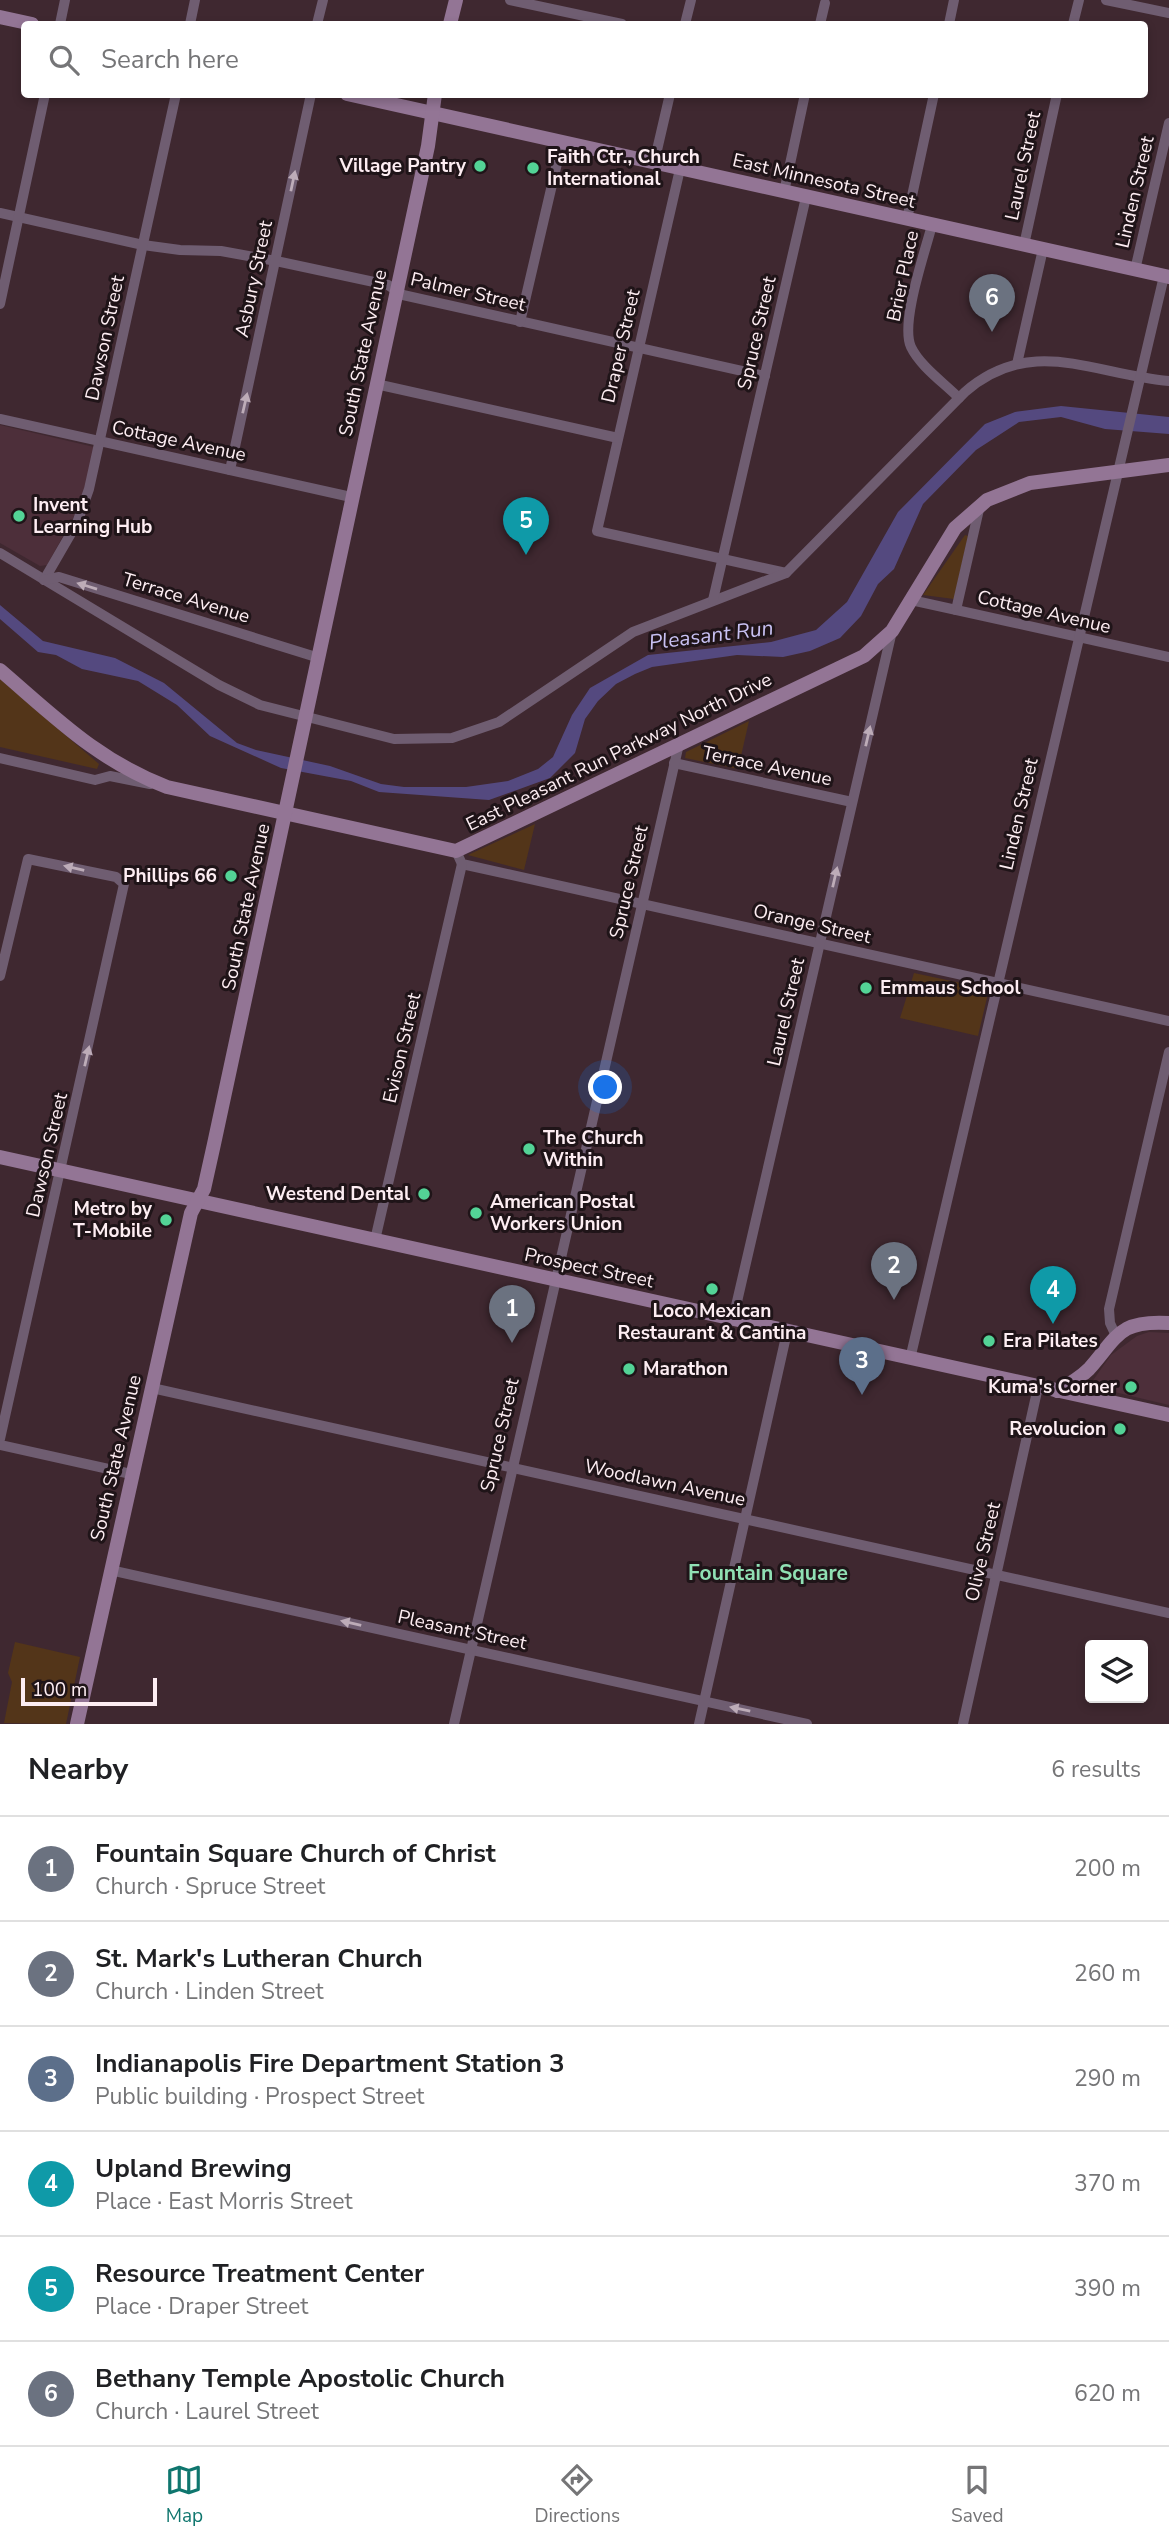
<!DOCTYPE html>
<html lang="en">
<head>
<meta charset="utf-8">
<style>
	body { margin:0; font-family:"Nunito Sans",sans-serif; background:#f6f6f6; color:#202124 }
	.controls { position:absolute; right:21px; bottom:21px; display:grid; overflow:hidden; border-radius:7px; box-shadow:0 4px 10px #0003 }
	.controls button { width:63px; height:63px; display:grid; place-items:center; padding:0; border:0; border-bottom:2px solid #e0e0e0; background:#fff; color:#202124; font:35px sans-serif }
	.scale { position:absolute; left:21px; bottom:18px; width:136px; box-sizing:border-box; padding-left:7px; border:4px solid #fdedf2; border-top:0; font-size:19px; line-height:24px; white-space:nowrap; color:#fdedf2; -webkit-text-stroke:5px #1f1418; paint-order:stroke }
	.you { position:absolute; left:606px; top:1088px; width:24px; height:24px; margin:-18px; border:5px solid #fff; border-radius:50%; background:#1a73e8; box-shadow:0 0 0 10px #1a73e833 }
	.badge { display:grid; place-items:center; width:46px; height:46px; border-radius:50%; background:#0f766e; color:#fff; font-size:23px; font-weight:700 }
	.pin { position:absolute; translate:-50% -58px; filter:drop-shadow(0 2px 4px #0008) }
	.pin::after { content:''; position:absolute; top:37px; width:24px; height:21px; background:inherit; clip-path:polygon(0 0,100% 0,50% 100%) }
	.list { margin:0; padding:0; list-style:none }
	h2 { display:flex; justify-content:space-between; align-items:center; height:91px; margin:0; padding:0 28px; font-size:30px }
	h2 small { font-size:23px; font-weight:400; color:#757577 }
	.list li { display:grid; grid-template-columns:46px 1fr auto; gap:21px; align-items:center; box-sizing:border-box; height:105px; padding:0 28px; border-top:2px solid #e0e0e0 }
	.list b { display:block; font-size:26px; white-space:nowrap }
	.list p { margin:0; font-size:23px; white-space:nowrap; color:#757577 }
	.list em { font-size:23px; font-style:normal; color:#757577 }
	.icon { flex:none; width:38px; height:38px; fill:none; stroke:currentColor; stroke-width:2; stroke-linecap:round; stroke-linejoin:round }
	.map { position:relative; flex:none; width:1169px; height:1724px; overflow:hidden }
	.search { position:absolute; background:#fff; box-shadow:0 4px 10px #0003; left:21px; right:21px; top:21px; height:77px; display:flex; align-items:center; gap:18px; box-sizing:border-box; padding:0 24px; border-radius:7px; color:#757577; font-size:26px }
	.sheet { height:721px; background:#fff }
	nav { display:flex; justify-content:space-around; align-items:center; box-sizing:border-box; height:98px; border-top:2px solid #e0e0e0; background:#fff; font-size:19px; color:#757577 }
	nav a { display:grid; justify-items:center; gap:4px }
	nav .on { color:#0f766e }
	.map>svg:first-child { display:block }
</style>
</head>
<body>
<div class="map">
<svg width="1169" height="1724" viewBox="0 0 1169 1724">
	<rect width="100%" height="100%" fill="#3f2830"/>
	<g fill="#4d2f3a">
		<polygon points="0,425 94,447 83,500 47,565 40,566 0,543"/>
		<polygon points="1149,1332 1169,1333 1169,1405 1089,1386 1111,1355 1137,1336"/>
	</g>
	<g fill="#533519">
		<polygon points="965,535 968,536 954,599 923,595"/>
		<polygon points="0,679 99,764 97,769 0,747"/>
		<polygon points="749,721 738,769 685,758 686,752"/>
		<polygon points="535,824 524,870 468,855 470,854"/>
		<polygon points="914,973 989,989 978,1036 900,1018"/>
		<polygon points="15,1642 80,1657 66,1724 4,1723 12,1682 8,1673"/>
	</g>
	<polygon fill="#54497f" points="1061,406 1169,417 1169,434 1105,429 1061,417 1019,422 976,450 923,504 894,569 878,584 861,616 840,638 810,651 783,657 737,655 652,667 635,674 616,684 598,701 585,719 575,753 550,778 489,800 379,792 351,781 281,768 210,736 177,705 138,681 82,669 56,655 38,652 0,619 0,605 43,641 115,658 164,683 237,743 256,750 330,766 381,784 404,787 466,787 508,781 538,769 553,757 572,715 590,688 648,655 771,642 816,630 847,602 898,512 985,424 1015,412"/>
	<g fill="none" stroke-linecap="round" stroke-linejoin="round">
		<g stroke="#6f5d71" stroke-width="10">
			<polyline points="510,0 622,24"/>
			<polyline points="1106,0 1169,13"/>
			<polyline points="60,24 65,0"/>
			<polyline points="190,24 195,0"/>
			<polyline points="317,24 323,0"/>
			<polyline points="685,24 691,0"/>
			<polyline points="820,24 825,3"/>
			<polyline points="949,24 954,0"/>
			<polyline points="1073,24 1079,0"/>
			<polyline points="654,163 670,94"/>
			<polyline points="680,169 597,531 786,573"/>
			<polyline points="784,192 805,94"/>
			<polyline points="0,213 143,245 180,250 221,251 276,261 388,285 403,295 765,376"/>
			<polyline points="907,219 934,94"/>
			<path d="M932 225C925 252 900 323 911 347 920 366 944 383 959 398"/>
			<polyline points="1024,245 1057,94"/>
			<polyline points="1135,270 1169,123"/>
			<polyline points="0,304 45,94"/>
			<polyline points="520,322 562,142"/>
			<polyline points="1017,364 1043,249"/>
			<polyline points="376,384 618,438"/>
			<polyline points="0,419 351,497"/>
			<polyline points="230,470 311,94"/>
			<path d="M0 553 219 685 260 705 394 739 452 738 499 722 633 632 786 573 965 392C1032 334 1094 375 1169 381"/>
			<polyline points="44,580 77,523 89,489 176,94"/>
			<polyline points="44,580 59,577 316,657"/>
			<polyline points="713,600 806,197"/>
			<polyline points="911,600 1169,657"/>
			<polyline points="956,610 980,505"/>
			<polyline points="0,758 95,780 110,776 150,784"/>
			<polyline points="674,763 852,802"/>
			<polyline points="456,851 462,864 1169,1021"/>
			<polyline points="0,976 28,859 116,877 124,884 0,1439"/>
			<polyline points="375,1240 462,864"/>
			<polyline points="733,1319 892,631"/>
			<polyline points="1116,1336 1110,1323 1109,1309 1169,1052"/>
			<polyline points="910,1359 1164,276"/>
			<polyline points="152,1388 1169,1613"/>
			<polyline points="0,1445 131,1474"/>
			<polyline points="110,1570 807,1724"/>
			<polyline points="454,1724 679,744"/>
			<polyline points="699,1724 787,1332"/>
			<polyline points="963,1724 1038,1387"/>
		</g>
		<g stroke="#937595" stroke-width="14">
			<polyline points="0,17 32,24"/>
			<polyline points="450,24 456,0"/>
			<polyline points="347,94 1169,277"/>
			<path d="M0 670C56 718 97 760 167 787L456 851 864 656 892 631 955 528 987 500 1030 483 1169 465"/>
			<polyline points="0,1157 1169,1415"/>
			<path d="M1057 1391C1068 1385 1080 1378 1089 1369 1118 1336 1119 1320 1169 1323"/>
			<polyline points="77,1724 191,1213 204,1189 214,1144 428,146 435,94"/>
		</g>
	</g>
	<defs><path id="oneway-solid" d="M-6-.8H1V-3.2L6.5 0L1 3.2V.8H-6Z" transform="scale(1.75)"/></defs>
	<g fill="#bdacb8">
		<use href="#oneway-solid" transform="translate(293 181) rotate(-78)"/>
		<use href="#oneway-solid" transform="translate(245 403) rotate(-77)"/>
		<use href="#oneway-solid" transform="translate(87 586) rotate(-163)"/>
		<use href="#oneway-solid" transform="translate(868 736) rotate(-77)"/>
		<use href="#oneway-solid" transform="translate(74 868) rotate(-167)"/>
		<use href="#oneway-solid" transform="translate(835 877) rotate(-77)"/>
		<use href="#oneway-solid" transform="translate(87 1056) rotate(-77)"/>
		<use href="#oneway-solid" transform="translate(351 1623) rotate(-167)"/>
		<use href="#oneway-solid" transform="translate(740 1709) rotate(-168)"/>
	</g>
	<g fill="#53d396" stroke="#1f1418" stroke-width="2.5">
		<circle cx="480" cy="166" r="7"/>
		<circle cx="533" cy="168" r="7"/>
		<circle cx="19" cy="516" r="7"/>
		<circle cx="231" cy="876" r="7"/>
		<circle cx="866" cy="988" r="7"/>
		<circle cx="529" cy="1149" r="7"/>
		<circle cx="424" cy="1194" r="7"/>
		<circle cx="476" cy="1213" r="7"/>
		<circle cx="166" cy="1220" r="7"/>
		<circle cx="712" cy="1289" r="7"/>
		<circle cx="989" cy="1341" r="7"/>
		<circle cx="629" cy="1369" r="7"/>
		<circle cx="1131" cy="1387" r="7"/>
		<circle cx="1120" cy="1429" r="7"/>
	</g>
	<g text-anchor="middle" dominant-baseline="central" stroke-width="6" stroke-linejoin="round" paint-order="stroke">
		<g font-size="19" font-weight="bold" fill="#fdedf2" stroke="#1f1418" text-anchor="start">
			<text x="547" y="157">Faith Ctr., Church<tspan x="547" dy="22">International</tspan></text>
			<text x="466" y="166" text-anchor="end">Village Pantry</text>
			<text x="33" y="505">Invent<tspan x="33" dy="22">Learning Hub</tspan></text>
			<text x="217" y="876" text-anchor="end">Phillips 66</text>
			<text x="880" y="988">Emmaus School</text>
			<text x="543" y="1138">The Church<tspan x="543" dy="22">Within</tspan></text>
			<text x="410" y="1194" text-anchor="end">Westend Dental</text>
			<text x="490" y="1202">American Postal<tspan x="490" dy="22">Workers Union</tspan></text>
			<text x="152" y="1209" text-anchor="end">Metro by<tspan x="152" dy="22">T-Mobile</tspan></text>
			<text x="712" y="1311" text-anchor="middle">Loco Mexican<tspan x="712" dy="22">Restaurant &amp; Cantina</tspan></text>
			<text x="1003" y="1341">Era Pilates</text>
			<text x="643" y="1369">Marathon</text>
			<text x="1117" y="1387" text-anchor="end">Kuma's Corner</text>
			<text x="1106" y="1429" text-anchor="end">Revolucion</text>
		</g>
		<g font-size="19" fill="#fdedf2" stroke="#1f1418">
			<text transform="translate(1023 166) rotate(-78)">Laurel Street</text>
			<text transform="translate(824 181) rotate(13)">East Minnesota Street</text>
			<text transform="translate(1135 192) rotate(-77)">Linden Street</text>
			<text transform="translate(903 276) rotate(-78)">Brier Place</text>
			<text transform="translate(254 279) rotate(-78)">Asbury Street</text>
			<text transform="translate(468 292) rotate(13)">Palmer Street</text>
			<text transform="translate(757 333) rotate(-77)">Spruce Street</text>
			<text transform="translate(105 338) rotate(-78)">Dawson Street</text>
			<text transform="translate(621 346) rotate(-77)">Draper Street</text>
			<text transform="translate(363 353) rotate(-78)">South State Avenue</text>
			<text transform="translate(179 441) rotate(12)">Cottage Avenue</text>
			<text transform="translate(186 598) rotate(17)">Terrace Avenue</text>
			<text transform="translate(1044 612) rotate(13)">Cottage Avenue</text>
			<text transform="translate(619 752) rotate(-26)">East Pleasant Run Parkway North Drive</text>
			<text transform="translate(767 766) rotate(12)">Terrace Avenue</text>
			<text transform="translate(1019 814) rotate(-77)">Linden Street</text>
			<text transform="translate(629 882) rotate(-77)">Spruce Street</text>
			<text transform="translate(246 907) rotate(-78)">South State Avenue</text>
			<text transform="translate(812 924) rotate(13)">Orange Street</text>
			<text transform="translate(786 1012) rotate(-77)">Laurel Street</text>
			<text transform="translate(402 1048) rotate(-77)">Evison Street</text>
			<text transform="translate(47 1155) rotate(-77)">Dawson Street</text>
			<text transform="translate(589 1268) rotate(12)">Prospect Street</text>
			<text transform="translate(500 1435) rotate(-77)">Spruce Street</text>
			<text transform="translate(116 1458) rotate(-77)">South State Avenue</text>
			<text transform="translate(665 1483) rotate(12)">Woodlawn Avenue</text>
			<text transform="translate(983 1552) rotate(-77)">Olive Street</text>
			<text transform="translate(462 1630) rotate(12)">Pleasant Street</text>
		</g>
		<g font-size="21" font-style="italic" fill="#c8c1f3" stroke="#1f1418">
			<text transform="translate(711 635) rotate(-7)">Pleasant Run</text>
		</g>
		<g font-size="21" font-weight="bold" fill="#90e0b4" stroke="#1f1418">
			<text x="768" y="1573">Fountain Square</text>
		</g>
	</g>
</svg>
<div class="controls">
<button><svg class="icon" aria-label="layers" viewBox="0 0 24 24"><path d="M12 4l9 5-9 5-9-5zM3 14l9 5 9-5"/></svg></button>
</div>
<div class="scale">100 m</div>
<div class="you"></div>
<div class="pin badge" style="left:512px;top:1343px;background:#6b7280">1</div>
<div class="pin badge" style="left:894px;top:1300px;background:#6b7280">2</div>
<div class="pin badge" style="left:862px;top:1395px;background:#5c6f8a">3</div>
<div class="pin badge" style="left:1053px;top:1324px;background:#0f9aa8">4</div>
<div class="pin badge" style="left:526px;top:555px;background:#0f9aa8">5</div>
<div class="pin badge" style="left:992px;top:332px;background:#6b7280">6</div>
<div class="search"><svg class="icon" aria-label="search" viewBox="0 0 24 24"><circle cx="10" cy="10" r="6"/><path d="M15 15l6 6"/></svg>Search here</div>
</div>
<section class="sheet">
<h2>Nearby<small>6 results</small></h2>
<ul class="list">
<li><span class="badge" style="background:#6b7280">1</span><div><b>Fountain Square Church of Christ</b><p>Church · Spruce Street</p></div><em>200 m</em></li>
<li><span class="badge" style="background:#6b7280">2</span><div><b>St. Mark's Lutheran Church</b><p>Church · Linden Street</p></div><em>260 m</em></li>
<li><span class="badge" style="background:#5c6f8a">3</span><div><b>Indianapolis Fire Department Station 3</b><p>Public building · Prospect Street</p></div><em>290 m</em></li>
<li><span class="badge" style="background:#0f9aa8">4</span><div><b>Upland Brewing</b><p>Place · East Morris Street</p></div><em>370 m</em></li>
<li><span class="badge" style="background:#0f9aa8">5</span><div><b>Resource Treatment Center</b><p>Place · Draper Street</p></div><em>390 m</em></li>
<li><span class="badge" style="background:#6b7280">6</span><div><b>Bethany Temple Apostolic Church</b><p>Church · Laurel Street</p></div><em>620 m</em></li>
</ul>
</section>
<nav>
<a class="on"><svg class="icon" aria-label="map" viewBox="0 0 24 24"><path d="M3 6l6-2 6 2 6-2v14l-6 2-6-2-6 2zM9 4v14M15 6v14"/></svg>Map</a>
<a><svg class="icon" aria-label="directions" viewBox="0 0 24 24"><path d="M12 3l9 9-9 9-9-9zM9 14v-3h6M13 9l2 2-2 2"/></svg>Directions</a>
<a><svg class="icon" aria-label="saved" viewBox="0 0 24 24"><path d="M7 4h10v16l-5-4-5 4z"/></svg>Saved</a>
</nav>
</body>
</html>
